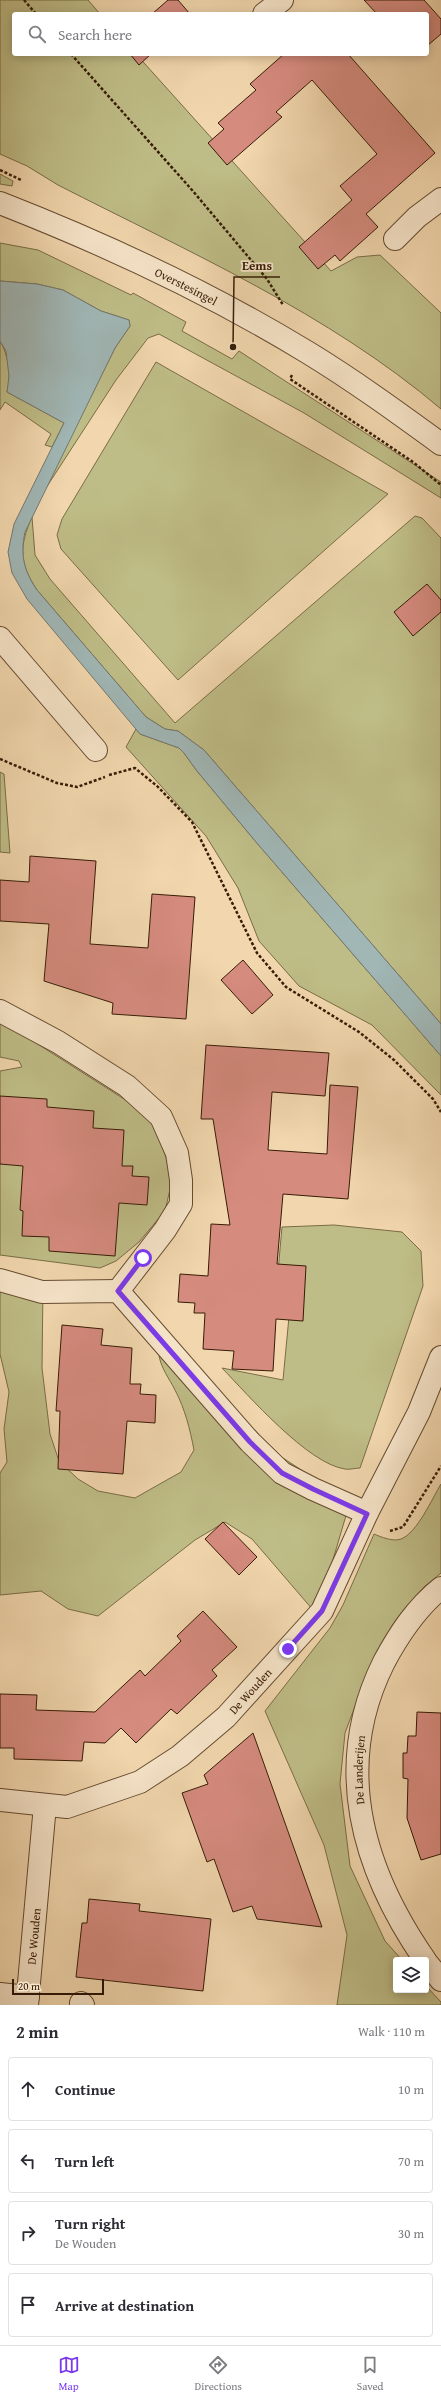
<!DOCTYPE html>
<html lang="en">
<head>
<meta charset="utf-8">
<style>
	body { margin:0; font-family:"Gentium Book Plus",serif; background:#f7f7f7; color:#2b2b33 }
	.controls { position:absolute; right:12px; bottom:12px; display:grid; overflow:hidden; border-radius:4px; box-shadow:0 2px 10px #0003 }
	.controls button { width:36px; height:36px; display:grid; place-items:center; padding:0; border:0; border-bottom:1px solid #e1e1e2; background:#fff; color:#2b2b33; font:20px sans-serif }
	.scale { position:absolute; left:12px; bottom:10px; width:92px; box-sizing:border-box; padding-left:4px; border:2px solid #361c06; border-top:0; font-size:11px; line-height:14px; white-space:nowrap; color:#361c06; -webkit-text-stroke:3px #f7e5ca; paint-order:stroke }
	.stop { position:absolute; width:12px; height:12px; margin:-9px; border:3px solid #7c3aed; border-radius:50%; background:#fff }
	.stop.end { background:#7c3aed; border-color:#fff; box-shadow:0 1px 4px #0008 }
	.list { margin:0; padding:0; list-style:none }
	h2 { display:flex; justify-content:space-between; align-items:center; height:52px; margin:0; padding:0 16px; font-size:17px }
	h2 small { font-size:13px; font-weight:400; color:#7c7c81 }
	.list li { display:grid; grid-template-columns:26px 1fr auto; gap:12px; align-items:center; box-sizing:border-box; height:64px; margin:0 8px 8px; padding:0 8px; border:1px solid #e1e1e2; border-radius:4px }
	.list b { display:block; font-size:15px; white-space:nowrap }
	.list p { margin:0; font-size:13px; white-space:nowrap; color:#7c7c81 }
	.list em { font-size:13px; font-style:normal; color:#7c7c81 }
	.icon { flex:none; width:22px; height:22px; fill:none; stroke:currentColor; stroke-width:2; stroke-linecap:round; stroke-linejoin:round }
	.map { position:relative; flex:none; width:441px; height:2005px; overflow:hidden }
	.search { position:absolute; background:#fff; box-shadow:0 2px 10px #0003; left:12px; right:12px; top:12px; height:44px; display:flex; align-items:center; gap:10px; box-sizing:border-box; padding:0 14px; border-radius:4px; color:#7c7c81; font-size:15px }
	.sheet { height:340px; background:#fff }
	nav { display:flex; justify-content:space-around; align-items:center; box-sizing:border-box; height:56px; border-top:1px solid #e1e1e2; background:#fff; font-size:11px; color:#7c7c81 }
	nav a { display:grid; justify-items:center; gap:2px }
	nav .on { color:#7c3aed }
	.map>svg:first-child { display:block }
</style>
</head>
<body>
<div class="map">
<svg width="441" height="2005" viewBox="0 0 441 2005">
	<rect width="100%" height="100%" fill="#f2d7ae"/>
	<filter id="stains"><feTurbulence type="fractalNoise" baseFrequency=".005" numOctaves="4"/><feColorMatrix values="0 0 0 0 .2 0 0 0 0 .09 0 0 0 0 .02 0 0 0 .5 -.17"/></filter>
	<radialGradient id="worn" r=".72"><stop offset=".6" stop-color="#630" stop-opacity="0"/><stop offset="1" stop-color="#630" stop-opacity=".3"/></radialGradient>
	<g fill="#bfbd87" stroke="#7a6c46">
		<path d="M0 0H88L100 14H14V54H136L331 271 357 257 380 255 441 313V409C328 313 189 252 58 185L27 166 0 154Z"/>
		<polygon points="0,174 13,181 12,186 0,184"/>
		<polygon points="0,243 38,250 131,295 133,293 186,322 182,331 232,359 239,351 441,482 441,498 304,413 159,334 148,338 116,380 44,491 115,348 130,326 129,320 101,311 63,290 37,284 0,281"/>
		<path d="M0 341C8 354 12 376 7 392L64 423 52 447 45 445 51 434 5 402 0 410Z"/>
		<polygon points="156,362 388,494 178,680 61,549 57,535 62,519"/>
		<path d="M415 516 422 518 441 538V1024L204 750 178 731 165 729 146 717 37 590C19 563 19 546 32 517L35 555 50 579 175 723Z"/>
		<polygon points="136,729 140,734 179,748 184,753 197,771 256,842 441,1056 441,1095 372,1025 299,986 259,941 238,888 206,836 126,747"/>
		<polygon points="0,772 4,774 10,853 0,852"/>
		<polygon points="0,1020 135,1106 155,1127 167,1160 171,1185 165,1211 139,1242 116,1261 100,1268 0,1255 0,1071 22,1067 19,1061 0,1057"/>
		<path d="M334 1225 402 1232 421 1251 423 1286 360 1468C355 1468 349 1470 345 1469 308 1464 248 1395 222 1368L283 1380 292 1285 277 1283 282 1227Z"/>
		<path d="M0 1278 43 1285 42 1368 50 1434 59 1461 78 1479 98 1491 135 1498 181 1472 194 1450C190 1429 185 1409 175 1390 169 1378 162 1370 159 1356L174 1344 249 1425 283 1458 350 1502 332 1563 313 1610 252 1539 225 1522 195 1540 98 1616 68 1609 41 1591 0 1595V1473L7 1462 4 1429 9 1392 0 1354Z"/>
		<path d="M441 1484V1573L424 1587 396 1620 370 1666 345 1733 340 1784 350 1866 385 1941 402 1960H396V1990H426V1986L441 2002V2005H337L347 1935 324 1845 265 1711 330 1628 343 1605 374 1534C381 1537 393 1542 401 1539 417 1533 432 1499 441 1484Z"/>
	</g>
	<path fill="#a0b7b6" stroke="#767970" d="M0 281 37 284 63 290 101 311 129 320 130 326 115 348 25 532C20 555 24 571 37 590L146 717 165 729 178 731 204 750 441 1024V1056L256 842 197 771 184 753 179 748 140 734 27 599 12 573 8 552 14 524 64 423 7 392 9 376 6 351 0 341Z"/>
	<g fill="#d68b7f" stroke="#361c06">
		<polygon points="168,0 178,0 190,14 152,14"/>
		<polygon points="364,0 424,0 441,19 441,34 427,46 427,14 377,14"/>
		<polygon points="130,54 151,54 139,65"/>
		<polygon points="284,54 348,54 435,153 366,214 378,227 340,261 335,255 318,269 299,247 352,200 340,186 377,154 312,80 276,112 282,117 227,165 208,143 224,129 218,123 256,90 250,84"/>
		<polygon points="427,584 441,600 441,612 413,636 394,612"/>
		<polygon points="30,856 96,861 90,944 148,948 152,894 195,897 186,1019 112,1014 113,1003 44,981 49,924 0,921 0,880 29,882"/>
		<polygon points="243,960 273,995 252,1014 221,980"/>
		<polygon points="206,1045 329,1053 325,1096 272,1092 268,1150 327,1154 330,1085 358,1087 348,1199 283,1194 277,1264 306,1266 303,1321 276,1319 273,1371 232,1369 234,1351 203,1349 205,1313 194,1313 195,1303 178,1302 180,1274 208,1276 211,1224 230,1225 213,1119 201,1119"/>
		<polygon points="0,1096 47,1099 47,1107 94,1111 93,1128 124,1130 122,1166 133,1166 132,1176 149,1177 147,1205 119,1203 115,1256 49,1251 49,1237 22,1236 23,1211 20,1210 23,1166 0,1164"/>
		<polygon points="62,1325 103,1329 101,1345 132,1348 130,1384 141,1384 140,1394 156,1395 155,1423 127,1421 123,1474 58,1469 60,1411 56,1411"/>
		<polygon points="223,1522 257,1557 239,1575 205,1539"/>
		<polygon points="203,1611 237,1647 212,1670 217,1676 177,1714 171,1709 136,1743 121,1728 105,1743 84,1742 82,1761 14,1759 14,1748 0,1748 0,1694 37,1695 36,1710 95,1712 140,1670 145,1676 181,1641 177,1636"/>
		<polygon points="417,1712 441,1713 441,1854 421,1860 407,1818 408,1779 403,1778 403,1753 407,1753 408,1736 416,1736"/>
		<polygon points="253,1733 322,1927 257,1919 252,1906 233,1912 214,1859 207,1862 182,1793 208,1784 204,1775"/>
		<polygon points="89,1899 140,1904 139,1911 211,1919 203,1991 76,1977 82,1923 87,1923"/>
	</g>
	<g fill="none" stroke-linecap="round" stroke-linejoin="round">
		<g stroke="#654b30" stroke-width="24">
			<g id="minor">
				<polyline points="264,14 282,0"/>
				<path id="s1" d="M0 203C105 244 210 293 307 352 353 380 397 412 441 444"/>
				<polyline points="395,239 417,217 441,199"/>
				<polyline points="0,638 96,750"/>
				<polyline points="0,1011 58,1042 127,1086 161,1117 177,1153 181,1180 181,1204 165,1230 118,1291"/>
				<polyline points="0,1280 42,1292 118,1291 250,1442 282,1473 313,1489 367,1513"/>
				<path id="s2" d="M0 1800 67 1807 140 1782 180 1756 226 1717 322 1611 367 1513 419 1412 441 1357"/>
				<path id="s3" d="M425 1960C362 1869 332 1766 384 1662 399 1634 416 1608 441 1588"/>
				<polyline points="426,1962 441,1980"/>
				<polyline points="0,1994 28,1997"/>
				<polyline points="81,2003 83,2005"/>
				<path id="s4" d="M27 2005 45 1805"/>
			</g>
		</g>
		<g stroke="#361c06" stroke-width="2.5" stroke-dasharray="3 2" stroke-linecap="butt">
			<polyline points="24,0 36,14"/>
			<polyline points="71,54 192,190 267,279 283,305"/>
			<polyline points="0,170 21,180"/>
			<polyline points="292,375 290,379 413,462 441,485"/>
			<polyline points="0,759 57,783 77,787 105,777"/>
			<polyline points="109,775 135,768 157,786 192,822 257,953 286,987 359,1032 394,1060 433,1099 441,1112"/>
			<polyline points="390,1531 403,1527 441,1466"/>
		</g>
		<use href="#minor" stroke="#f7e5ca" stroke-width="22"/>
	</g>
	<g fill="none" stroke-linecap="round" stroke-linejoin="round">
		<polyline stroke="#7c3aed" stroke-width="5" points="143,1258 118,1291 250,1442 282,1473 313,1489 367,1514 322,1611 288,1649"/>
	</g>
	<g text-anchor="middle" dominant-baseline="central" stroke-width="3.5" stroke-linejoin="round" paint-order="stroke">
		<g font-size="12" fill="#361c06" stroke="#f7e5ca">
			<text stroke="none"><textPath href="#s1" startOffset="204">Overstesingel</textPath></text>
			<text stroke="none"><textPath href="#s2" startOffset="288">De Wouden</textPath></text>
			<text stroke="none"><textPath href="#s3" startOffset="205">De Landerijen</textPath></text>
			<text stroke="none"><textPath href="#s4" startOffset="69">De Wouden</textPath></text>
		</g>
	</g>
	<path fill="none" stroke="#361c06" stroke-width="1.5" d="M233 347L234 277H280"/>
	<circle fill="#361c06" stroke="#f7e5ca" stroke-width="1.5" cx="233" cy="347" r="4"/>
	<g font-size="13" text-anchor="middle" font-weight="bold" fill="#361c06" stroke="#f7e5ca" stroke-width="3.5" stroke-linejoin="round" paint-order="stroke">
		<text x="257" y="270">Eems</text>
	</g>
	<rect width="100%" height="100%" filter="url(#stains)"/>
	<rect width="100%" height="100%" fill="url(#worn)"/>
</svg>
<div class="controls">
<button><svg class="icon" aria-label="layers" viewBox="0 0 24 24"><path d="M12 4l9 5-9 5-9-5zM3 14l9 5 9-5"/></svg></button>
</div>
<div class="scale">20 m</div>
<div class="stop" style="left:143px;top:1258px"></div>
<div class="stop end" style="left:288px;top:1649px"></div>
<div class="search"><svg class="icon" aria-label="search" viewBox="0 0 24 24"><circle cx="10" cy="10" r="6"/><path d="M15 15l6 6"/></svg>Search here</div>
</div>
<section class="sheet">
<h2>2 min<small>Walk · 110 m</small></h2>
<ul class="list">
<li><svg class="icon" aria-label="ahead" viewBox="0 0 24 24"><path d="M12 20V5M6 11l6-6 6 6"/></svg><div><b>Continue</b></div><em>10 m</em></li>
<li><svg class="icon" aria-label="left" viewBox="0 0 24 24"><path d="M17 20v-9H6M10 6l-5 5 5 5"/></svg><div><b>Turn left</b></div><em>70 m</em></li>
<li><svg class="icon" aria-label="right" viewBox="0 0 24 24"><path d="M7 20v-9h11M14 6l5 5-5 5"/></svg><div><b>Turn right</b><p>De Wouden</p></div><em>30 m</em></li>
<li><svg class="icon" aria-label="arrive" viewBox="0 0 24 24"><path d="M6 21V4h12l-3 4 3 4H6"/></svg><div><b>Arrive at destination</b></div></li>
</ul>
</section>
<nav>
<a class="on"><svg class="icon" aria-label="map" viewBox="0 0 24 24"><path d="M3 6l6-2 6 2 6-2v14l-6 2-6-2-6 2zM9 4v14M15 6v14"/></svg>Map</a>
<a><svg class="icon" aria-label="directions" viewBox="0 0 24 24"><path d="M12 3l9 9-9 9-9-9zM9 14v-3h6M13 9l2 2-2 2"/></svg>Directions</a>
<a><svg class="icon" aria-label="saved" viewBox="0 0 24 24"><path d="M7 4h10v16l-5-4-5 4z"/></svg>Saved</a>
</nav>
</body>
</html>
